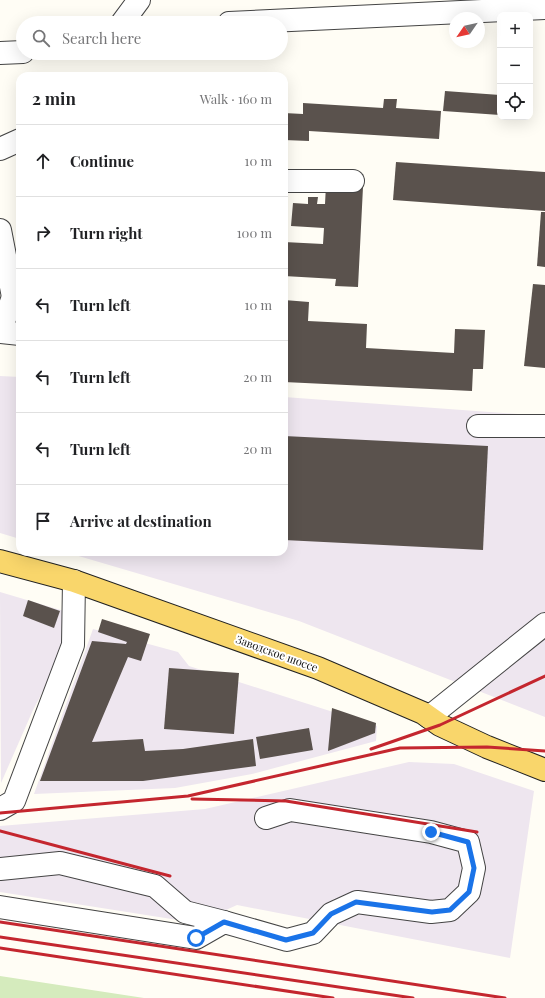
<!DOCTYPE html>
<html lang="en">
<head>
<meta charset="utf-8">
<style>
	body { margin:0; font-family:"Playfair Display",serif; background:#f2f2f2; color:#202124 }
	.controls { position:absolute; right:12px; top:12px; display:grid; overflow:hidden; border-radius:8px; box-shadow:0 4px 16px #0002 }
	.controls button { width:36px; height:36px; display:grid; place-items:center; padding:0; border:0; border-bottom:1px solid #e0e0e0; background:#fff; color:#202124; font:20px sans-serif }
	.compass { position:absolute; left:449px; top:12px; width:36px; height:36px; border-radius:50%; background:#fff; box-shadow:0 4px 16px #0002; rotate:236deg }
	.stop { position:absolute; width:12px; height:12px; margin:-9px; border:3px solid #1a73e8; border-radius:50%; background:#fff }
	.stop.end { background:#1a73e8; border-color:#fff; box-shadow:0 1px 4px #0008 }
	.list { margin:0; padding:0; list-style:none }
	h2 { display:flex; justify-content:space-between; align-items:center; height:52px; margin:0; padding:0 16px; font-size:17px }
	h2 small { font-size:13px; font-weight:400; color:#757577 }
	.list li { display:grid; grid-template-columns:26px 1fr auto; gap:12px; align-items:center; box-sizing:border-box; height:72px; padding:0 16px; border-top:1px solid #e0e0e0 }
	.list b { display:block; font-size:15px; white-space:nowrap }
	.list em { font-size:13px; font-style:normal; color:#757577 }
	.icon { flex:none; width:22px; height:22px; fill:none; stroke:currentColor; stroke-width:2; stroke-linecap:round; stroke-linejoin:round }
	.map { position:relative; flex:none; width:545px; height:998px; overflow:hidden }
	.search { position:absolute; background:#fff; box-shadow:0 4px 16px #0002; left:16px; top:16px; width:272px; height:44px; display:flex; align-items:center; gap:10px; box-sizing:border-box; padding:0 14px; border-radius:22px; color:#757577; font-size:15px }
	.panel { position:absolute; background:#fff; box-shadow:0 4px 16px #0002; left:16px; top:72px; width:272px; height:484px; border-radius:12px }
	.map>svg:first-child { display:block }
</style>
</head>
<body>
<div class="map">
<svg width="545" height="998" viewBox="0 0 545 998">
	<rect width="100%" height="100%" fill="#fffdf5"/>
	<g fill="#eee6ef">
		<polygon points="0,376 20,377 20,539 0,533"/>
		<polygon points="284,397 545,416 545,717 299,621 65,552 284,552"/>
		<polygon points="0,592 64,611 61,657 33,710 1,783"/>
		<polygon points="93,629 178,652 189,666 377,726 376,741 252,774 175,788 34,794"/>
		<polygon points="409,762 454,764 534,791 510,958 237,905 197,923 0,892 0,826 205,809"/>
	</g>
	<polygon fill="#d5ebbd" points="0,976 144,998 0,998"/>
	<g fill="#5a524d">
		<polygon points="445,91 500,95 500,115 443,111"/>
		<polygon points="384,99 397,99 396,108 441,111 439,139 309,131 309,141 284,140 284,113 303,114 303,103 383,108"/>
		<polygon points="396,162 545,172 545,211 393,200"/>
		<polygon points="326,185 363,187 358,287 335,286 336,279 284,276 284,242 323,244 324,228 291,226 293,203 308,204 308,197 318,197 317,204 325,204"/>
		<polygon points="541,212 545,212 545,267 537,266"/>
		<polygon points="533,284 545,285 545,368 524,366"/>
		<polygon points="284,300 309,302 308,321 367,324 366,348 454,353 455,329 485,330 483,369 473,369 472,391 284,382"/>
		<polygon points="284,436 488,446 483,550 284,540"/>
		<polygon points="28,600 60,611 54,628 23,616"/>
		<polygon points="102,619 150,634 141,661 128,657 92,742 143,739 145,751 183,749 253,739 256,766 143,781 40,781 92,641 126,644 127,642 98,632"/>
		<polygon points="169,668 239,673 234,734 164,729"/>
		<polygon points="332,708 376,723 375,733 328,751"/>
		<polygon points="309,728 313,750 260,759 256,737"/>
	</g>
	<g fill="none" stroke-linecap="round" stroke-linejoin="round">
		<g stroke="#444" stroke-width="24">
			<g id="minor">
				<polyline points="122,23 139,0"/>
				<polyline points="229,23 545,8"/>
				<polyline points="0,53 23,52"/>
				<polyline points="0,149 20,140"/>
				<polyline points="284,181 353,181"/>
				<polyline points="0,230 13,297"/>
				<polyline points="20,295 13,297 0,332 20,334"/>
				<polyline points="478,426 545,426"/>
				<polyline points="429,717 545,624"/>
				<polyline points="0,809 14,801 73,645 74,581"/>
				<polyline points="0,869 60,863 155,886 185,912 224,922"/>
				<polyline points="0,907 196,938 224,922 287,940 313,933 331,914 357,902 431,912 450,910 469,892 474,868 468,842 431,832 290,810 266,818"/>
			</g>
		</g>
		<g stroke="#222" stroke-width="24">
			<polyline id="major" points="0,561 74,581 318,668 423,713 440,725 487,747 545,770"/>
		</g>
		<use href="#minor" stroke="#fff" stroke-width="22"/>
		<use href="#major" stroke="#f9d66b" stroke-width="22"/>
		<g stroke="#c4262e" stroke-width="3">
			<polyline points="371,749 440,725 545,676"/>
			<polyline points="192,799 286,801 477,832"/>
			<polyline points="0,813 188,796 400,748 487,747 545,751"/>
			<polyline points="0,831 170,876"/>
			<polyline points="0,922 505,998"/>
			<polyline points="0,937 413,998"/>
			<polyline points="0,948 333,998"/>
		</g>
	</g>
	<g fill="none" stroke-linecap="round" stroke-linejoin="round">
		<polyline stroke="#1a73e8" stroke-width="5" points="196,938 224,922 286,940 313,933 331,914 356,902 432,912 450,910 469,892 474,868 468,842 431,832"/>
	</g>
	<g text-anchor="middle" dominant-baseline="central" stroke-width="4" stroke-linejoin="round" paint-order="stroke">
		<g font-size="11" fill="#111" stroke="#fff">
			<text transform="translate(277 653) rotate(20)">Заводское шоссе</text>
		</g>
	</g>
</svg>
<div class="controls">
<button>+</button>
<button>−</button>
<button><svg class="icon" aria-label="locate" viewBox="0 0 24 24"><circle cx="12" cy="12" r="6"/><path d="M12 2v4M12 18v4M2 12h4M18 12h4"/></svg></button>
</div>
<svg class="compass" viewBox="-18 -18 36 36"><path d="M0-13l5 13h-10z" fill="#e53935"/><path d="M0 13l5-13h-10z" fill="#757577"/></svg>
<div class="stop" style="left:196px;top:938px"></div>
<div class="stop end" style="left:431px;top:832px"></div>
<div class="search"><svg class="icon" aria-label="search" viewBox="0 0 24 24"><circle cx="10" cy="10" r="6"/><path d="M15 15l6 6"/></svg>Search here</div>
<section class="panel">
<h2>2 min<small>Walk · 160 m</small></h2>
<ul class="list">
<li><svg class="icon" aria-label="ahead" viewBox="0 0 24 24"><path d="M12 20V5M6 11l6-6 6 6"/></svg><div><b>Continue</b></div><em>10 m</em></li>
<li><svg class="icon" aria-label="right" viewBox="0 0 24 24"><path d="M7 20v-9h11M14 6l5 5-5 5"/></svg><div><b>Turn right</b></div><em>100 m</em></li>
<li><svg class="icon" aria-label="left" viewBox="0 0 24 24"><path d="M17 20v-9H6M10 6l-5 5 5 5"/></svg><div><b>Turn left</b></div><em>10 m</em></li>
<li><svg class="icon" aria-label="left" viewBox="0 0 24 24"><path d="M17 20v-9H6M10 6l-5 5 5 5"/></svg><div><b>Turn left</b></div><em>20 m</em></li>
<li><svg class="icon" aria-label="left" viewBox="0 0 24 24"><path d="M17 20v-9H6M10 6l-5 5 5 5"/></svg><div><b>Turn left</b></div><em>20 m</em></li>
<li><svg class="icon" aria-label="arrive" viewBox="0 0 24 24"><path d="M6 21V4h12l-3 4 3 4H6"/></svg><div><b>Arrive at destination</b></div></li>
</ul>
</section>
</div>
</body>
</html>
